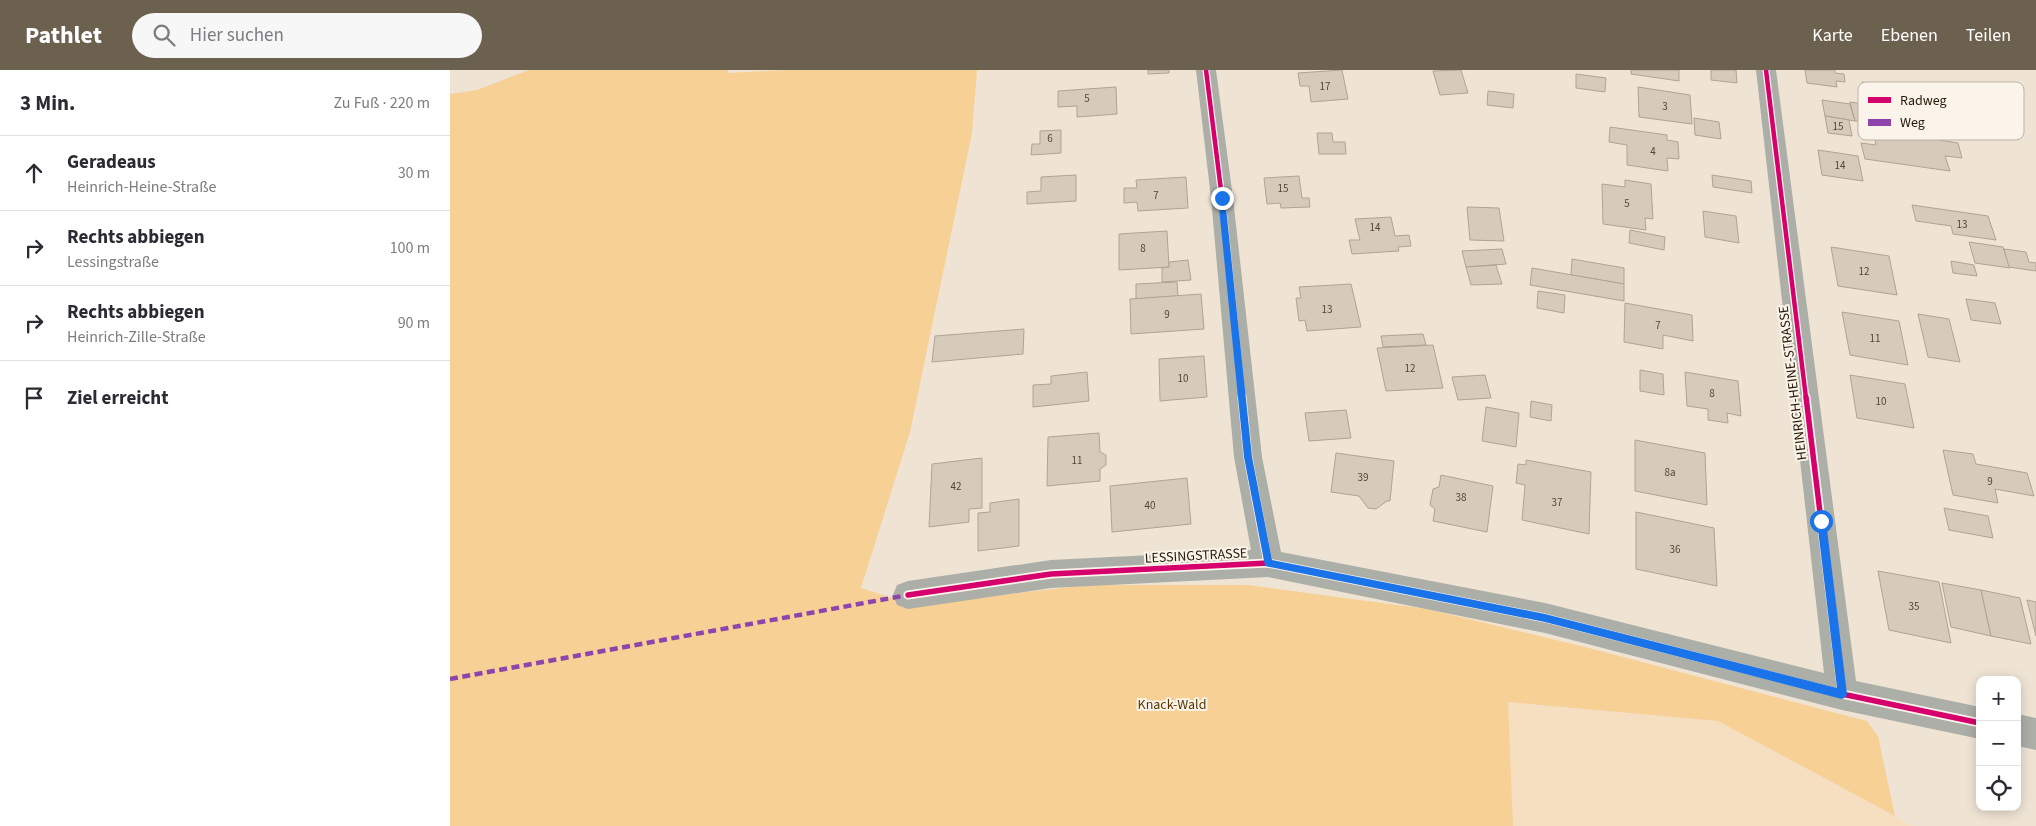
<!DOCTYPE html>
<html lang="de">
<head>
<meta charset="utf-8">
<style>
	body { margin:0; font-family:"Source Sans 3",sans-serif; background:#f7f7f7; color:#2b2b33 }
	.controls { position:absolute; right:15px; bottom:15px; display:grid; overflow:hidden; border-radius:10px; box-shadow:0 2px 12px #0003 }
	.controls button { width:45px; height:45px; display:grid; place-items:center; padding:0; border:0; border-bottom:1px solid #e1e1e2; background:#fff; color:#2b2b33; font:25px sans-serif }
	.stop { position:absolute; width:15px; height:15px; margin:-11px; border:4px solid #1a73e8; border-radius:50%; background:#fff }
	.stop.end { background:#1a73e8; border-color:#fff; box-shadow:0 1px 5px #0008 }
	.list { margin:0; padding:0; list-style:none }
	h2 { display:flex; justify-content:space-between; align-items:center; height:65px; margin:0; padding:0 20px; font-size:21px }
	h2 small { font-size:16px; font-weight:400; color:#7c7c81 }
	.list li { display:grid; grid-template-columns:32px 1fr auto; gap:15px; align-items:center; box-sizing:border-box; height:75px; padding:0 20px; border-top:1px solid #e1e1e2 }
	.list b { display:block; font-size:19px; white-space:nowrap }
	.list p { margin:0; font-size:16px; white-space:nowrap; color:#7c7c81 }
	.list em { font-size:16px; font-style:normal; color:#7c7c81 }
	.icon { flex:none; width:28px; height:28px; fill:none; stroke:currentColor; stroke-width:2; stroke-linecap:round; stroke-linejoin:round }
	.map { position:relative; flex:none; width:1586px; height:756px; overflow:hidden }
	header { display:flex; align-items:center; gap:30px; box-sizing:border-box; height:70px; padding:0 25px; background:#6c614f; color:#fff }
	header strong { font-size:24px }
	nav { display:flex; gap:28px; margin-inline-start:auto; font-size:18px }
	.search { width:350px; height:45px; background:#f7f7f7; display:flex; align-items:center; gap:12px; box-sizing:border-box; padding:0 18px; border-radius:28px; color:#7c7c81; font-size:19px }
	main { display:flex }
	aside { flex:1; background:#fff }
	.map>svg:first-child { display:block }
</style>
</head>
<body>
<header>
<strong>Pathlet</strong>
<div class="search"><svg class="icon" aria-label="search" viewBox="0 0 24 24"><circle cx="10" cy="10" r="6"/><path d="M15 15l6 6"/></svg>Hier suchen</div>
<nav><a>Karte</a><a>Ebenen</a><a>Teilen</a></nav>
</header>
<main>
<aside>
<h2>3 Min.<small>Zu Fuß · 220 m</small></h2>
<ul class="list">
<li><svg class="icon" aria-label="ahead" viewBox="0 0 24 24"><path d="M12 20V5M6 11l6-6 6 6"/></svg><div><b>Geradeaus</b><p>Heinrich-Heine-Straße</p></div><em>30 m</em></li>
<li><svg class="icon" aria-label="right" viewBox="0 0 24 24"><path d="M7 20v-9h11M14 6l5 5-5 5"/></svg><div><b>Rechts abbiegen</b><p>Lessingstraße</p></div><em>100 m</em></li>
<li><svg class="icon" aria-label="right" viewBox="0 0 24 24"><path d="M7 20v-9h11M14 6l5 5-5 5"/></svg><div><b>Rechts abbiegen</b><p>Heinrich-Zille-Straße</p></div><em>90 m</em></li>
<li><svg class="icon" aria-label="arrive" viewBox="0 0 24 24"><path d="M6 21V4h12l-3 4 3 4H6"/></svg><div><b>Ziel erreicht</b></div></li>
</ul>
</aside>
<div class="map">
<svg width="1586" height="756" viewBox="0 0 1586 756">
	<rect width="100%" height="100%" fill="#efe4d4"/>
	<polygon fill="#f6dfc0" points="1057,632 1268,651 1463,756 1063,756"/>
	<polygon fill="#f7d096" points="79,0 278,0 277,3 336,0 527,0 522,63 460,362 411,518 465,535 638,515 798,515 977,539 1135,577 1417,651 1428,666 1445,746 1268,651 1058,632 1063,756 0,756 0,24 27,20"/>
	<g fill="#d6cbbb" stroke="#afa494">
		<polygon points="698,0 719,0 719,3 698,4"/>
		<polygon points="892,0 898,29 861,32 859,16 850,16 848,3"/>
		<polygon points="1011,0 1018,23 990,25 983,1"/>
		<polygon points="1181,0 1229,0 1229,11 1181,4"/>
		<polygon points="1261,0 1286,0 1287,13 1261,10"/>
		<polygon points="1355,0 1385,0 1385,3 1394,4 1395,12 1386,11 1387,17 1357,13"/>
		<polygon points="1126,4 1156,8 1155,22 1126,18"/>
		<polygon points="1412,12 1437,16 1440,32 1415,29"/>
		<polygon points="666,17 667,44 627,47 627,36 608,37 608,21"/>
		<polygon points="1188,17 1240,25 1242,54 1189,47"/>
		<polygon points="1038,21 1064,24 1063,38 1037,35"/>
		<polygon points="1372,30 1400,34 1405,51 1375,46"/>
		<polygon points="1400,32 1458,41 1464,66 1508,73 1512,88 1495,86 1500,101 1415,89 1411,73 1426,75 1422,53 1405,51"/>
		<polygon points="1375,46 1399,50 1402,66 1378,63"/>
		<polygon points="1244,48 1269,52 1271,69 1245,65"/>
		<polygon points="1160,57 1217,65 1217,70 1228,72 1229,89 1217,88 1218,101 1177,95 1177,75 1159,72"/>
		<polygon points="611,60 611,83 581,85 582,74 590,74 590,61"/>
		<polygon points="867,63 882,63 883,72 895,72 896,84 869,84"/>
		<polygon points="1368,80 1408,86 1413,111 1372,105"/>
		<polygon points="626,105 626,131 577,134 577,122 591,121 591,107"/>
		<polygon points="1262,105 1301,111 1302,123 1263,117"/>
		<polygon points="849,106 852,128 859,128 860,137 831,138 830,133 817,134 814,108"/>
		<polygon points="736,107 738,138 688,141 687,132 674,133 674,118 687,118 686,110"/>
		<polygon points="1175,110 1201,114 1203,149 1195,148 1196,160 1153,154 1152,114 1175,117"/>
		<polygon points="1462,135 1538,146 1546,170 1503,164 1501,156 1466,151"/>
		<polygon points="1017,137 1049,138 1054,171 1020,170"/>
		<polygon points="1253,141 1286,146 1289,173 1255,167"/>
		<polygon points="941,147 945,166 959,165 961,176 948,177 949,181 902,184 899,170 910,170 905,149"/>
		<polygon points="1180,160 1215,167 1214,180 1179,173"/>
		<polygon points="717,161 719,197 669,200 669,164"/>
		<polygon points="1519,172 1553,177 1560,198 1525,193"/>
		<polygon points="1381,177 1439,186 1447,225 1388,216"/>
		<polygon points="1052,179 1056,194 1016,197 1012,181"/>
		<polygon points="1554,179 1576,182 1579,192 1586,193 1586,201 1559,197"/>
		<polygon points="1122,189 1174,198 1174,214 1121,205"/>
		<polygon points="738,190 741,210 712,212 712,198 719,197 719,192"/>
		<polygon points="1501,191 1524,195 1527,206 1503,203"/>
		<polygon points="1046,195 1052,214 1021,215 1016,197"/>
		<polygon points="1082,198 1174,214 1174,231 1080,215"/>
		<polygon points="727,212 728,226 686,229 686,214"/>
		<polygon points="901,214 911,257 857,261 855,250 849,251 846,228 851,228 849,217"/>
		<polygon points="1088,221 1115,225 1114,243 1087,238"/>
		<polygon points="751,224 754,259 681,264 680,229"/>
		<polygon points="1516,229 1545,233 1551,254 1521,250"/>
		<polygon points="1175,233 1242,245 1243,271 1213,265 1213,279 1174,272"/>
		<polygon points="1392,242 1449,251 1458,295 1400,285"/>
		<polygon points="1468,244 1499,249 1510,292 1478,287"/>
		<polygon points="574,259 573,284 482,292 485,266"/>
		<polygon points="973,264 976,275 933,277 931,266"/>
		<polygon points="983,275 993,318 936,321 927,278"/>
		<polygon points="754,286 757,327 710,331 709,289"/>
		<polygon points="1190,300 1213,304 1214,325 1190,321"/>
		<polygon points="637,302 639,331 583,337 583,315 601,314 601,306"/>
		<polygon points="1235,302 1288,311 1291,346 1277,343 1278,353 1258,350 1258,339 1237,336"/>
		<polygon points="1035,305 1041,328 1008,330 1002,307"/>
		<polygon points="1400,305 1455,314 1464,358 1407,348"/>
		<polygon points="1081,331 1102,335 1101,351 1080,347"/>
		<polygon points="1036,337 1069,343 1066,377 1032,371"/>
		<polygon points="896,340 901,368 859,371 855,343"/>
		<polygon points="649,363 650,382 656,385 656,395 650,399 650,411 597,416 598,367"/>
		<polygon points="1185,370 1255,383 1257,435 1185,421"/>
		<polygon points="1493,380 1523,384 1526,394 1577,403 1584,426 1545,419 1548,433 1503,425"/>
		<polygon points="886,383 944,391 940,431 937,431 926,439 918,438 909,426 881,422"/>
		<polygon points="532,388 532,438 519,439 519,452 479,457 482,394"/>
		<polygon points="1076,390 1141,402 1139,464 1072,450 1075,415 1066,413 1068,394 1076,395"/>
		<polygon points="991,405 1043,416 1037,462 983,451 985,439 980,435 983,419 989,417"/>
		<polygon points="737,408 741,454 662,462 660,416"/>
		<polygon points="569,429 569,476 528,481 528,443 540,442 540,433"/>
		<polygon points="1494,438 1538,446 1543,468 1499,460"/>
		<polygon points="1186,442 1264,458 1267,516 1186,499"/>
		<polygon points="1428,501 1489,512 1501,573 1439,560"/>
		<polygon points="1492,513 1531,520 1541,566 1501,557"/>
		<polygon points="1531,520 1570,528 1581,574 1541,566"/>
		<polygon points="1577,530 1586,532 1586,566"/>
	</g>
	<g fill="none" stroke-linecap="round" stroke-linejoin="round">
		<g fill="#acaea8" fill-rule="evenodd">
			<polygon points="746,0 766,0 783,128 812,387 831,482 1095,533 1374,603 1306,0 1326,0 1406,611 1530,637 1530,669 1392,640 1095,563 818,507 601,518 458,539 447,535 443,525 447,515 458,511 601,490 801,480 784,387 761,128"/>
			<polygon points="1567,644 1586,648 1586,680 1567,676"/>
		</g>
		<polyline stroke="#8e44ad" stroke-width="4.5" stroke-dasharray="8 4.5" stroke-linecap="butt" points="0,609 458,525"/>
		<g stroke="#fbf4eb" stroke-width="7">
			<g id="cycleway-far1">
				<polyline points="756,0 772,128 792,328"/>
				<polyline points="1316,0 1356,328"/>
			</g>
		</g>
		<g stroke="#fbf4eb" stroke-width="9">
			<g id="cycleway">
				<polyline points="792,327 798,387 818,493"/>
				<polyline points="1356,327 1392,624"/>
				<polyline points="458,525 601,504 818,493 1095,548 1392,624 1530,653"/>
			</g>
		</g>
		<use href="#cycleway-far1" stroke="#d6006c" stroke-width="4.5"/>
		<use href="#cycleway" stroke="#d6006c" stroke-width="5.5"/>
	</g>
	<polygon fill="#1a73e8" points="772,125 775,128 802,387 822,490 1095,544 1387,618 1367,451 1371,447 1376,451 1397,624 1396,627 1392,629 1095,552 815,496 794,387 768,128"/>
	<g text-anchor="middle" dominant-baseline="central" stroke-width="4" stroke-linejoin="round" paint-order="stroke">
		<g font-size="11" fill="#524634">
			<text x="875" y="16">17</text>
			<text x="637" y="28">5</text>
			<text x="1215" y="36">3</text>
			<text x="1388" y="56">15</text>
			<text x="600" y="68">6</text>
			<text x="1203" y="81">4</text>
			<text x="1390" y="95">14</text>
			<text x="833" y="118">15</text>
			<text x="706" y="125">7</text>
			<text x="1177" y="133">5</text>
			<text x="1512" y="154">13</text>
			<text x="925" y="157">14</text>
			<text x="693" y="178">8</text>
			<text x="1414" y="201">12</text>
			<text x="877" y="239">13</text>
			<text x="717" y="244">9</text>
			<text x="1208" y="255">7</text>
			<text x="1425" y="268">11</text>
			<text x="960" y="298">12</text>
			<text x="733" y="308">10</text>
			<text x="1262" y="323">8</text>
			<text x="1431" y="331">10</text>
			<text x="627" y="390">11</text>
			<text x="1220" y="402">8a</text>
			<text x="913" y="407">39</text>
			<text x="1540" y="411">9</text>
			<text x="506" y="416">42</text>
			<text x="1011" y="427">38</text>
			<text x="1107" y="432">37</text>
			<text x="700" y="435">40</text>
			<text x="1225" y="479">36</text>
			<text x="1464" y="536">35</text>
		</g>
		<g font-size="14" fill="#261a07" stroke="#fbf4eb">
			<text transform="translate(1343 313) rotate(-97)">HEINRICH-HEINE-STRASSE</text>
			<text transform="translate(746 486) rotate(-3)">LESSINGSTRASSE</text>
		</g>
		<g font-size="14" fill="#573800" stroke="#fbf4eb">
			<text x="722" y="635">Knack-Wald</text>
		</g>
	</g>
	<rect x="1408" y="12" width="166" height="58" rx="8" fill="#fbf4eb" stroke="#bbb3a7" stroke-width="1"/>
	<rect x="1418" y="27" width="23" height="6" fill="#d6006c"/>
	<rect x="1418" y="49" width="23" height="7" fill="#8e44ad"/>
	<g font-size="14" fill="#261a07">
		<text x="1450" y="35">Radweg</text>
		<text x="1450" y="57">Weg</text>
	</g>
</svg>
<div class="controls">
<button>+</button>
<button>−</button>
<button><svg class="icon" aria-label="locate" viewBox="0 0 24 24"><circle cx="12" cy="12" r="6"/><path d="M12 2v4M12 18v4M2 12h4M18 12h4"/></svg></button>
</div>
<div class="stop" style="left:1371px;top:451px"></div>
<div class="stop end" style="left:772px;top:128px"></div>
</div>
</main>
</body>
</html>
